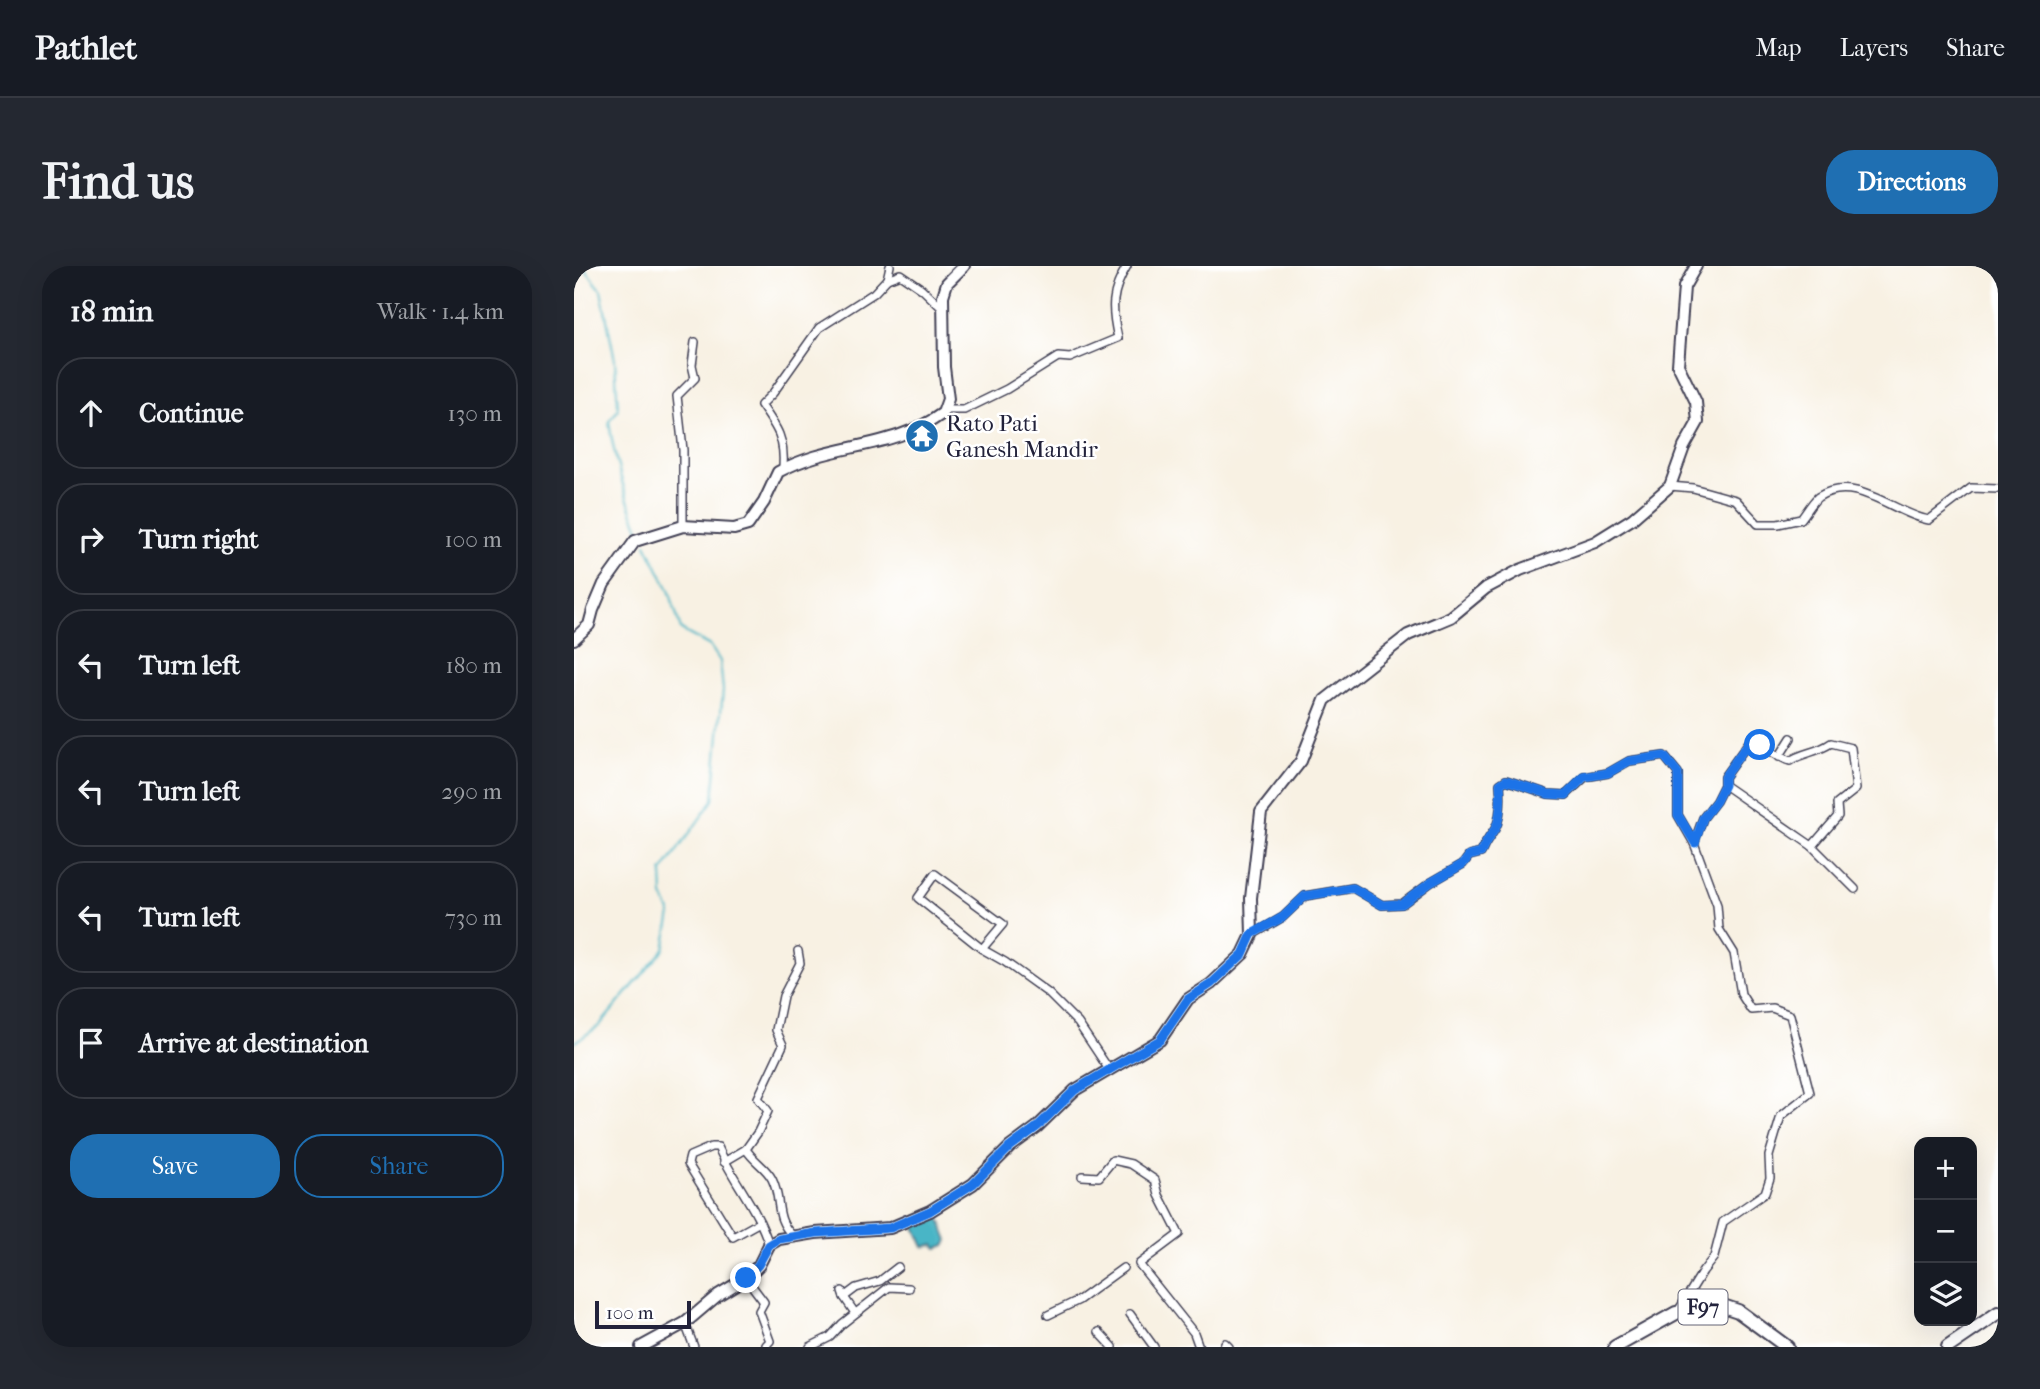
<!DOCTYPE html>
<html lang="en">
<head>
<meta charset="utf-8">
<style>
	body { margin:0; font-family:"IM FELL French Canon",serif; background:#242831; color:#f1f3f6 }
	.controls { position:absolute; right:21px; bottom:21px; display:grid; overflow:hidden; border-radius:14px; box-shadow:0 7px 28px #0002 }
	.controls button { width:63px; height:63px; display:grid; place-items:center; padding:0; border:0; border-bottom:2px solid #363941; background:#171b24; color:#f1f3f6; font:35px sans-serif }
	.scale { position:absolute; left:21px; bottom:18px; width:96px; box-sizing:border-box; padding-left:7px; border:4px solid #22223b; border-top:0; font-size:19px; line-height:24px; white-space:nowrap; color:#22223b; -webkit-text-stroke:5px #fff; paint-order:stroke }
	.stop { position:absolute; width:21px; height:21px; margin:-16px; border:5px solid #1a73e8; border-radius:50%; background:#fff }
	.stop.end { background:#1a73e8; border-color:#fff; box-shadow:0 2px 7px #0008 }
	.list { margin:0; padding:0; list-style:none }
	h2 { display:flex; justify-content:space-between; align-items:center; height:91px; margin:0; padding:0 28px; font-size:30px }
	h2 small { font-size:23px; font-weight:400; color:#9ea1a6 }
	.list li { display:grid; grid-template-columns:46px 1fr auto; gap:21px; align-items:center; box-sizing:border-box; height:112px; margin:0 14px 14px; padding:0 14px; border:2px solid #363941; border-radius:28px }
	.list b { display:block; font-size:26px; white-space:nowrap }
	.list em { font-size:23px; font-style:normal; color:#9ea1a6 }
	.actions { display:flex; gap:14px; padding:21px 28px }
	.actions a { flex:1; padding:16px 0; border:2px solid #1f6fb2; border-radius:28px; text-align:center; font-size:24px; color:#1f6fb2 }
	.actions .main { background:#1f6fb2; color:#fff }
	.icon { flex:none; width:38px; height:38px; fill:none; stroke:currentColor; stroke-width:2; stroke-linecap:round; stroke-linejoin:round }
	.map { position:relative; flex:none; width:1424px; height:1081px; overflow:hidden; border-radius:28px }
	header { display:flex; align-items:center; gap:42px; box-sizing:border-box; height:98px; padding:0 35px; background:#171b24; border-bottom:2px solid #363941 }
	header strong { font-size:33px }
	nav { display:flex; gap:38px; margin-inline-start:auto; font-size:24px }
	.intro { display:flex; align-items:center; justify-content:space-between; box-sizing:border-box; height:168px; padding:0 42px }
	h1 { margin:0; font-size:49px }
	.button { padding:18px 32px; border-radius:28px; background:#1f6fb2; color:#fff; font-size:24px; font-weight:700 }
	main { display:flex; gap:42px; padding:0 42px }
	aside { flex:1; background:#171b24; border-radius:28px; box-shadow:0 7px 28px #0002 }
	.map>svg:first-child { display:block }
</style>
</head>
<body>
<header>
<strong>Pathlet</strong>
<nav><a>Map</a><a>Layers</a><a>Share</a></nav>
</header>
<div class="intro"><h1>Find us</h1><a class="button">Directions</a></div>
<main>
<aside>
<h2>18 min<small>Walk · 1.4 km</small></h2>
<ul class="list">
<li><svg class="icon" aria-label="ahead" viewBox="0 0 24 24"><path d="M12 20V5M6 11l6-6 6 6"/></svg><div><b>Continue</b></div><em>130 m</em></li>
<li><svg class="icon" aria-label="right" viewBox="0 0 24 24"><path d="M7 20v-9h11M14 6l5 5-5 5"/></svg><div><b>Turn right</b></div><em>100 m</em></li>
<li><svg class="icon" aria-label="left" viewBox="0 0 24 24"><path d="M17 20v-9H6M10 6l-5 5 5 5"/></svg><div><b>Turn left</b></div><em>180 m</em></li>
<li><svg class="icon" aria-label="left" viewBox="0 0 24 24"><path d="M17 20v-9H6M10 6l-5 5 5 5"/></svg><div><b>Turn left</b></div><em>290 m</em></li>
<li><svg class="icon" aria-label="left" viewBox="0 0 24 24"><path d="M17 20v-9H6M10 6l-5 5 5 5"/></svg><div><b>Turn left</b></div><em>730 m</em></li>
<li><svg class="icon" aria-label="arrive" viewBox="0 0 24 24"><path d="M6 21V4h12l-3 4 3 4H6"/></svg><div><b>Arrive at destination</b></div></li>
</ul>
<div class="actions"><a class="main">Save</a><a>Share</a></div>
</aside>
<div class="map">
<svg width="1424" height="1081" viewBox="0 0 1424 1081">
	<rect width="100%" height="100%" fill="#fff"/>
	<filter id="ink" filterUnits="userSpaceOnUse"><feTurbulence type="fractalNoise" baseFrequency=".0143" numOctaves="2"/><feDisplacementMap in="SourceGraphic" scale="14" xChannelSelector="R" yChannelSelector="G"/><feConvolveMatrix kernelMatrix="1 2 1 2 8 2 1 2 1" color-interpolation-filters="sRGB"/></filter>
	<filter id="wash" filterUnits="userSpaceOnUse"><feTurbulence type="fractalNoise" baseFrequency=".00686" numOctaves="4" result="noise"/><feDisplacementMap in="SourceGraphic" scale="28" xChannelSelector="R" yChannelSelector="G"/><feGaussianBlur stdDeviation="1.57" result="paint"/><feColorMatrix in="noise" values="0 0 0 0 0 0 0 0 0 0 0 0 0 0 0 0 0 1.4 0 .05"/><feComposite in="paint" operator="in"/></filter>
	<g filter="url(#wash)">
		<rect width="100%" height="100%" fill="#f8f1e3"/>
		<polygon fill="#49b5c6" stroke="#366c80" stroke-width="2" points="364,949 374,974 372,979 363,982 360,978 350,981 340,959 351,951"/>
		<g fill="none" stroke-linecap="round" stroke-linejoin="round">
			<g stroke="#49b5c6" stroke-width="2">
				<path d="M9 0 27 24 41 94 44 144 35 155C40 194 52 233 68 270"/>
				<polyline points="0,777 25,760 90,683 97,648 89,630 88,606 139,534 149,424 146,395 136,380 107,364 95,324 72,278"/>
			</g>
		</g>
	</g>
	<g filter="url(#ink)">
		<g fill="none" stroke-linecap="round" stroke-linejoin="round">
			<g stroke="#424154" stroke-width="10">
				<g id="minor">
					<polyline points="313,13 316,0"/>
					<path d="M371 144H390L433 123 484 91 496 92 544 72C537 42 537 26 553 0"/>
					<path d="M209 203C211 173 204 163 187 139L199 127 245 62 300 27 313 13 326 8 348 23 369 43"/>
					<path d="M1096 220 1119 222 1162 234 1184 258H1204L1227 253C1232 247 1238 236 1244 231 1282 207 1320 248 1355 254L1397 222 1424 223"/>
					<polyline points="109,260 109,184 103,130 121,112 118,99 121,76"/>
					<polyline points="1205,491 1217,472"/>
					<polyline points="1150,519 1238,580 1281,623"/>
					<path d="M1120 577 1129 552 1142 535 1150 519V511L1175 476C1190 480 1202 490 1216 495 1229 486 1243 487 1257 477L1277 482 1282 523 1263 538 1264 550 1238 580"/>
					<path d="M678 669 709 651 731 630 779 622 808 639 828 638 856 617 889 598 895 590 907 587C912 574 915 573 921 563 928 550 927 531 926 518L932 514 974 528 992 529 1011 511 1034 507 1055 495 1090 490 1104 507V549L1120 577 1143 639 1145 663 1160 687 1167 728 1177 744 1198 742 1216 749 1236 827 1207 850 1195 890 1196 912 1191 927 1149 956 1140 991 1129 1005 1103 1047"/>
					<polyline points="408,683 429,658 361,608 344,632 408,683 431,696 474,727 504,757 536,805"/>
					<polyline points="150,896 172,883"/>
					<polyline points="508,910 525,911 539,894 557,898 581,914 585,929 605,968 565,998 620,1067 625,1081"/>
					<path d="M186 956 159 971 114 898 116 890 137 881H144C159 915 184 943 195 979"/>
					<path d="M219 970C199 951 209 935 198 913 192 901 179 895 172 883L184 866 194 845 184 832 209 779 202 764 209 730 226 697 224 685"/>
					<polyline points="172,1012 190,1036 185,1045 196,1075 192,1079 193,1081"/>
					<polyline points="268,1025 270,1031 282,1022 306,1015 324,1001"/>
					<polyline points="270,1031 281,1047"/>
					<polyline points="556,1048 580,1081"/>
					<polyline points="474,1049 505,1034 549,1002"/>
					<polyline points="111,1057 120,1081"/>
					<polyline points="525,1066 539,1081"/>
					<polyline points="236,1081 256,1071 268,1058 315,1021 335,1022"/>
					<polyline points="649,1081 651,1077 655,1081"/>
				</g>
			</g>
			<g stroke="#424154" stroke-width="14">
				<g id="secondary">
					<path d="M0 373 15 359 19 344 30 318 61 275 109 260 160 263 174 259 190 236 204 206C258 176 317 185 369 147L374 133 370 101 369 30 373 17 390 0"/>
					<polyline points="67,1081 111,1057 144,1029 172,1012 185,999 195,979 205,973 241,967 316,962 356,945 399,918 436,881 463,861 501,824 586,774 614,733 637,718 669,688 678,669 677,632 687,546 727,495 751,434 834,369 877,351 912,322 946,304 1021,276 1058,253 1096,220 1110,181 1124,156 1122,136 1104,99 1110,21 1122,0"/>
				</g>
			</g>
			<g stroke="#424154" stroke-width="16">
				<g id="primary">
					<polyline points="1041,1081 1102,1047 1132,1040 1149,1040 1164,1045 1213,1081"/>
					<polyline points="1374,1081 1424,1047"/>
				</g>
			</g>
			<use href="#minor" stroke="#fff" stroke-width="7"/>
			<use href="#secondary" stroke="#fff" stroke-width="10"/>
			<use href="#primary" stroke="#fff" stroke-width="12"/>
		</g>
	</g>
	<g fill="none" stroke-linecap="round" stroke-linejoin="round" filter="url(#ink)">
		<path stroke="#1a73e8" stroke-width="9" d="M172 1012 184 999 195 979 205 973 242 967 316 962 356 945 399 918 436 881 463 861 501 824 586 774 614 733 637 718 669 688 678 668 709 651 731 630 779 622 808 639 828 638 856 617 889 598 895 590 907 587C912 574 915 573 921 563 928 550 927 531 926 518L932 514 974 528 992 529 1010 511 1034 507 1055 495 1090 490 1104 507V549L1121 577 1129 552 1142 535 1150 519V511L1175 476 1186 479"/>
	</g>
	<defs>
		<g id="temple-disc" transform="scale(1.75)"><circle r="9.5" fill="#1f6fb2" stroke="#fff"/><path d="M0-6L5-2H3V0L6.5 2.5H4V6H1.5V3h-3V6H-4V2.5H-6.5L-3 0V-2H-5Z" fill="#fff"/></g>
	</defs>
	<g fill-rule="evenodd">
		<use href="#temple-disc" x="348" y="170"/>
	</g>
	<g text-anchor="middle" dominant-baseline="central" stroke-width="5" stroke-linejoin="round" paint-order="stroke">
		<rect fill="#fff" stroke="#646476" stroke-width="2" x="1104.5" y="1023.5" width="49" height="35" rx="5"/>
		<g font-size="21" font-weight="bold" fill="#22223b">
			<text x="1129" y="1041">F97</text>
		</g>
		<g font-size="23" fill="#22223b" stroke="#fff" text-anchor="start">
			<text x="372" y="157">Rato Pati<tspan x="372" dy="26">Ganesh Mandir</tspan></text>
		</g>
	</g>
</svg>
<div class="controls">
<button>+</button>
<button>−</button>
<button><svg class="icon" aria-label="layers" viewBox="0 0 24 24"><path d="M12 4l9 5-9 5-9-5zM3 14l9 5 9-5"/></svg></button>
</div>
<div class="scale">100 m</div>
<div class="stop" style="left:1186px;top:479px"></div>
<div class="stop end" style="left:172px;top:1012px"></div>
</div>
</main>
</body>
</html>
